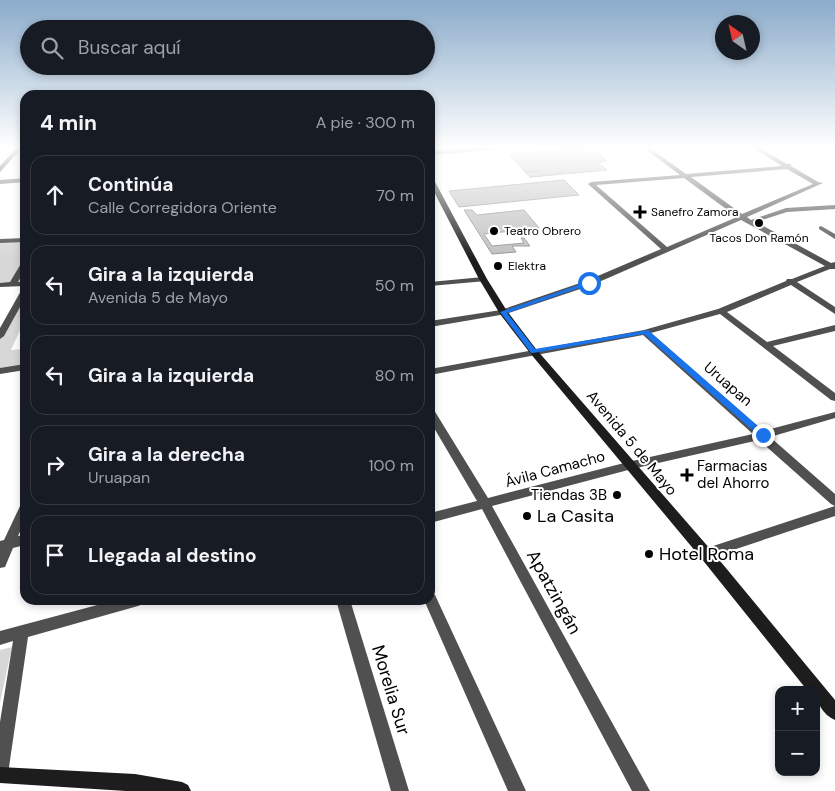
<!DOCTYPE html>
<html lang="es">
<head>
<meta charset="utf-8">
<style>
	body { margin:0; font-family:"DM Sans",sans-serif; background:#20242c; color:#f1f3f6 }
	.controls { position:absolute; right:15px; bottom:15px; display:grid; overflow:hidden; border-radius:10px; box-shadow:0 2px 8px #0003 }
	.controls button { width:45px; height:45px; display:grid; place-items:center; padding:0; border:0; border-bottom:1px solid #363941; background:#171b24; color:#f1f3f6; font:25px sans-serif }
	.compass { position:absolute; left:715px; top:15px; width:45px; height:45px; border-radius:50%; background:#171b24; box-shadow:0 2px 8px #0003; rotate:326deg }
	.stop { position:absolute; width:15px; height:15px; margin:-11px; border:4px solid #1a73e8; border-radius:50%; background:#fff }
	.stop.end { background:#1a73e8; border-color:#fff; box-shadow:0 1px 5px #0008 }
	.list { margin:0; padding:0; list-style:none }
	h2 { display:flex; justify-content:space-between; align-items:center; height:65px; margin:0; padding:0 20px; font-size:21px }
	h2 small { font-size:16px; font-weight:400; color:#9ea1a6 }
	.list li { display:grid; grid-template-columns:32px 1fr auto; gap:15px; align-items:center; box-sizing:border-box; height:80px; margin:0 10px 10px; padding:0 10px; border:1px solid #363941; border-radius:15px }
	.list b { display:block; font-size:19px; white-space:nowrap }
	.list p { margin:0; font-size:16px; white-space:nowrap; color:#9ea1a6 }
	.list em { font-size:16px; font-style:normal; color:#9ea1a6 }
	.icon { flex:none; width:28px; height:28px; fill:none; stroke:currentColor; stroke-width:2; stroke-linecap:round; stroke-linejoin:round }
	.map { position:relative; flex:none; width:835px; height:791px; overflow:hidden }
	.search { position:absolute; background:#171b24; box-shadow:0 2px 8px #0003; left:20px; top:20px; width:415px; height:55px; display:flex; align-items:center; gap:12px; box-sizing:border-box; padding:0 18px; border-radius:28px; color:#9ea1a6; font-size:19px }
	.panel { position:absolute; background:#171b24; box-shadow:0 2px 8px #0003; left:20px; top:90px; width:415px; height:515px; border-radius:15px }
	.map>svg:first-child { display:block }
</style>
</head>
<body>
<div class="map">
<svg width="835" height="791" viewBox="0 0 835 791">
	<rect width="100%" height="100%" fill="#fff"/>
	<g fill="#d7d7d7">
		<polygon points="25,240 25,283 0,285 0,241"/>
		<polygon points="25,291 25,319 11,350 25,349 25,367 0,370 0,336"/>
		<polygon points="12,647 0,703 0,650"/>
	</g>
	<g fill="#c0c0c0" stroke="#949494">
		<polygon points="582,148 586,152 600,154 607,161 597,163 607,170 530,177 509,154"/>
		<polygon points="538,171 542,176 530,177 525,172"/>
		<polygon points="564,180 579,195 459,207 449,191"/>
		<polygon points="464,210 472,210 477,215 524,210 539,228 484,234 492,246 524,243 521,238 524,238 530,246 512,246 516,252 492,254"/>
	</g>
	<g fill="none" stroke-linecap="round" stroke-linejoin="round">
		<g fill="#505050" fill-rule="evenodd">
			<polygon points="473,148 496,148 493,150 430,155 430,151"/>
			<path d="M644 148H650L686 174 782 166 753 148H760L787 164H791V166L818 182 823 183 747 217 751 220 786 208 835 205V209L787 212 756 222 831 263 835 262V269H830L797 282 835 307V314L791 285 727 312 767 342 835 325V331L773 346 835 393V401L831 400 720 314 651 333 763 431 835 412V418L770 437 835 494V506L831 504 759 440 632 469 492 506 650 791H632L482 509 430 523V513L477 501 430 421V409L434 410 488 498 632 461 753 434 643 335 430 375V369L644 330 718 309 786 281 787 279H792L825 266 741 220 592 285 506 314 430 327V321L501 310 586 281 661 249 588 184 591 182 680 175ZM787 169 813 184 742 214 691 177ZM684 178 737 217 667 247 596 185Z"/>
			<polygon points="25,178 25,182 0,184 0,180"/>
			<polygon points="821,226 835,234 835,239 819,229 819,227"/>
			<polygon points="25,238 25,242 0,243 0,239"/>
			<polygon points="22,262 25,262 25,270 18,282 25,282 25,286 0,287 0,283 10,282"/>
			<polygon points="483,277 486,277 486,281 430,286 430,282"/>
			<polygon points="22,289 25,289 25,298 4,336 0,339 0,328"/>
			<polygon points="25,364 25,370 0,374 0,368"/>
			<polygon points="25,502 25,521 18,536 25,535 25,545 13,548 5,567 0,568 0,541 4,540 21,504"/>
			<polygon points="835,506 835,516 706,559 701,558 700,554 701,550"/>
			<polygon points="430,593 435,595 526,791 508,791 424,600 430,600"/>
			<polygon points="116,600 145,600 143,604 138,606 28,637 8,774 6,780 0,782 0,722 13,641 0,645 0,631"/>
			<polygon points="336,600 350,600 409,791 391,791"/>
		</g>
		<g fill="#1d1d1d" fill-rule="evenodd">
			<polygon points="16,148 22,148 0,172 0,166"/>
			<path d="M430 176 433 178 487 279 507 311 536 349 711 550 835 700V720C823 715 816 702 816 690H807L701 558 530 353 500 314 479 279 430 184Z"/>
			<polygon points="0,767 135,774 182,782 188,785 191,791 126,791 0,783"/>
		</g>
	</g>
	<linearGradient id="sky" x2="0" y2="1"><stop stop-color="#8aabca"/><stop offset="0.57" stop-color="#fff"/><stop offset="1" stop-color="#fff" stop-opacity="0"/></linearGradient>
	<rect width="835" height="259" fill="url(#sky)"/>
	<polygon fill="#1a73e8" points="587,282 593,283 507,313 535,349 648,330 766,433 766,437 760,437 644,334 533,353 531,353 500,312"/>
	<g fill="#000" stroke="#fff" stroke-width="2">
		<path d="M637.5 204.5h5v5h5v5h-5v5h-5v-5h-5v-5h5z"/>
		<circle cx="759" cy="223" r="5"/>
		<circle cx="494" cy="231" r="5"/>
		<circle cx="498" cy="266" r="5"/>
		<path d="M684.5 467.5h5v5h5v5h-5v5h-5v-5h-5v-5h5z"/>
		<circle cx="617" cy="495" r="5"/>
		<circle cx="527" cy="516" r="5"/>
		<circle cx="649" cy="554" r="5"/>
	</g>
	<g text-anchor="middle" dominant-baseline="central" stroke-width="4" stroke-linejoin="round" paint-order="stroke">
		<g font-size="12" fill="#000" stroke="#fff" text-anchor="start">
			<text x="651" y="212">Sanefro Zamora</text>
			<text x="504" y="231">Teatro Obrero</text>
			<text x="759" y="238" text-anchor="middle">Tacos Don Ramón</text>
			<text x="508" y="266">Elektra</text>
		</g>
		<g font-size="15" fill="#000" stroke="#fff">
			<text transform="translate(728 384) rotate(41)">Uruapan</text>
			<text transform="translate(632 443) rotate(50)">Avenida 5 de Mayo</text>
			<text transform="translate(555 469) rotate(-15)">Ávila Camacho</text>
		</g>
		<g font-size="15" fill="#000" stroke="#fff" text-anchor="start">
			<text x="697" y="466">Farmacias<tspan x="697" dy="17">del Ahorro</tspan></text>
			<text x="607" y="495" text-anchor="end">Tiendas 3B</text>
		</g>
		<g font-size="18" fill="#000" stroke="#fff" text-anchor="start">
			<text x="537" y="516">La Casita</text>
			<text x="659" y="554">Hotel Roma</text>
		</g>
		<g font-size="18" fill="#000" stroke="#fff">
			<text transform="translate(554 592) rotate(61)">Apatzingán</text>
			<text transform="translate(391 690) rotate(73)">Morelia Sur</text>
		</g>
	</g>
</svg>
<div class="controls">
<button>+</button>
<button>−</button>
</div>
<svg class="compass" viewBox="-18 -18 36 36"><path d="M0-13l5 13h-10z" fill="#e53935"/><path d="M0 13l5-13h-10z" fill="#9ea1a6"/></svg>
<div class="stop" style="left:589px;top:283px"></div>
<div class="stop end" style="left:763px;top:435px"></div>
<div class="search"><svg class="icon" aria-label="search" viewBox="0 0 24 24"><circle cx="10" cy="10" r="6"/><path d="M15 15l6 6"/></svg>Buscar aquí</div>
<section class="panel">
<h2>4 min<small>A pie · 300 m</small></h2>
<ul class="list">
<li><svg class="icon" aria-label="ahead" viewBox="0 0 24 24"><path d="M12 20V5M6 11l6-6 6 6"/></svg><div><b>Continúa</b><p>Calle Corregidora Oriente</p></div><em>70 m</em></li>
<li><svg class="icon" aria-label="left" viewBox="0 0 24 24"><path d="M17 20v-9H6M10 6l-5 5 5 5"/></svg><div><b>Gira a la izquierda</b><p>Avenida 5 de Mayo</p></div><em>50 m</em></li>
<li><svg class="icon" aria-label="left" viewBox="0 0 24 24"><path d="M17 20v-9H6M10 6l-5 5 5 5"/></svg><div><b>Gira a la izquierda</b></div><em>80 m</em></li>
<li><svg class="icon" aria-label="right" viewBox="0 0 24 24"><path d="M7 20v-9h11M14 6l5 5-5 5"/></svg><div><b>Gira a la derecha</b><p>Uruapan</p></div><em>100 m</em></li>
<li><svg class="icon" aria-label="arrive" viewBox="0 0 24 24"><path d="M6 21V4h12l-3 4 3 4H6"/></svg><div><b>Llegada al destino</b></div></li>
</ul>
</section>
</div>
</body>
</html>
